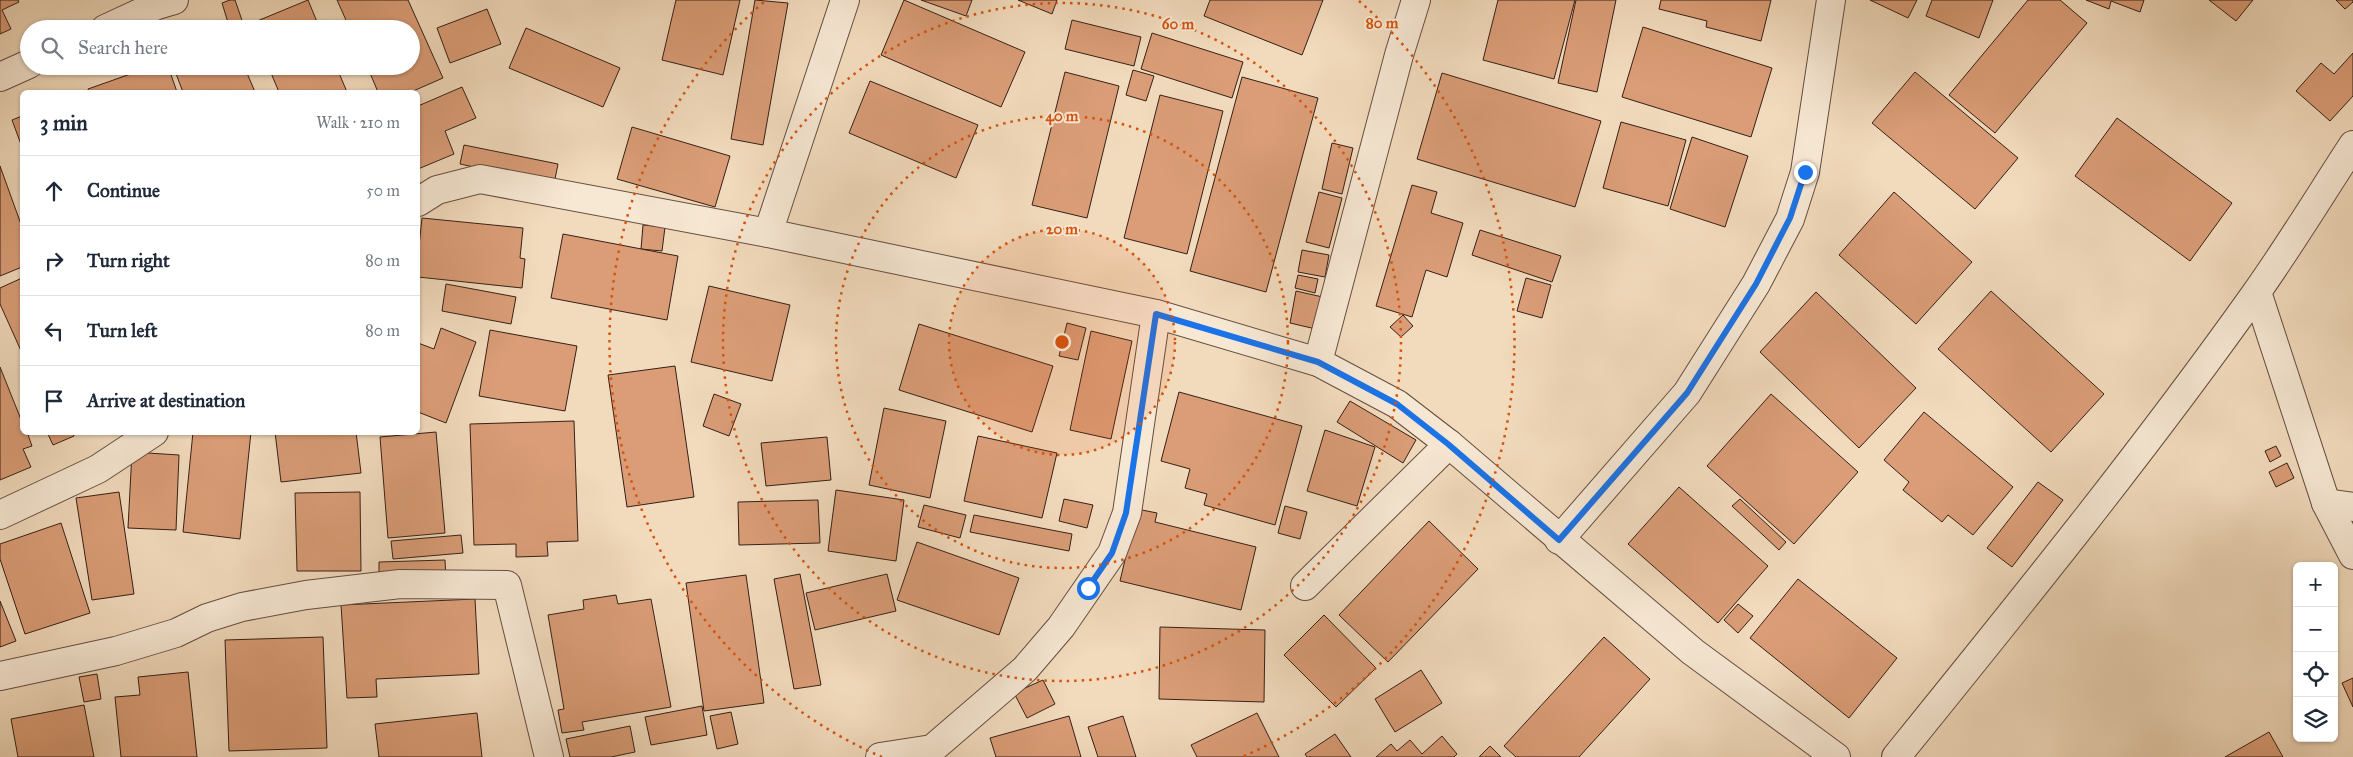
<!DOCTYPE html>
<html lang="en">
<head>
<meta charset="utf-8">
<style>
	body { margin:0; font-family:"IM FELL Great Primer",serif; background:#f2f2f3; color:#1f2937 }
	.controls { position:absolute; right:15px; bottom:15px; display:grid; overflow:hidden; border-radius:8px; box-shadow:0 1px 4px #0004 }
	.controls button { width:45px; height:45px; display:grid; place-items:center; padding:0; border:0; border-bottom:1px solid #e0e1e3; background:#fff; color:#1f2937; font:25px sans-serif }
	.stop { position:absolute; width:15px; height:15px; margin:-11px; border:4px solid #1a73e8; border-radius:50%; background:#fff }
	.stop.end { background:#1a73e8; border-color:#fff; box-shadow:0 1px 5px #0008 }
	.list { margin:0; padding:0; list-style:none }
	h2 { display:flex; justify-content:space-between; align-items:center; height:65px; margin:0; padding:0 20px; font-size:21px }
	h2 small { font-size:16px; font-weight:400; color:#747a83 }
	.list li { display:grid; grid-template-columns:32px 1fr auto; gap:15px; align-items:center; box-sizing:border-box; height:70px; padding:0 20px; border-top:1px solid #e0e1e3 }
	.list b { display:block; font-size:19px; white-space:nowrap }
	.list em { font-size:16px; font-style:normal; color:#747a83 }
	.icon { flex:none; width:28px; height:28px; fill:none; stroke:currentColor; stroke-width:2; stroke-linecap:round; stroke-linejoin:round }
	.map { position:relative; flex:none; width:2353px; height:757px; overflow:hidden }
	.search { position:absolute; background:#fff; box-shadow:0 1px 4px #0004; left:20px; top:20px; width:400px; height:55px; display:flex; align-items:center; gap:12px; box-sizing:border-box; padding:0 18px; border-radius:28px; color:#747a83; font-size:19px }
	.panel { position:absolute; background:#fff; box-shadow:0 1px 4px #0004; left:20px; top:90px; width:400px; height:345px; border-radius:8px }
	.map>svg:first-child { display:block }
</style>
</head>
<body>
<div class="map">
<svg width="2353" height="757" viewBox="0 0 2353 757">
	<rect width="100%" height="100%" fill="#f2dbbd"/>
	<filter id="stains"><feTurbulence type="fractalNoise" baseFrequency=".004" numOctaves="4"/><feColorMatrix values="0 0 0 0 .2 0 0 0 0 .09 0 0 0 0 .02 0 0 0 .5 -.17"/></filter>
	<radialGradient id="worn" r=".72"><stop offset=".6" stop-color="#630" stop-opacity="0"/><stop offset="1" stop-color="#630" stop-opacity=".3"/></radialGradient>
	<g fill="#da9d77" stroke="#361f16">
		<polygon points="0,0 18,0 19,2 2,10 11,29 0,34"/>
		<polygon points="230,0 235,0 245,29 230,29 222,3"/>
		<polygon points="308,0 320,29 252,29 250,24"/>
		<polygon points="337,0 408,0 443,78 411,92 378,92 367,66 411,66 411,29 350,29"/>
		<polygon points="676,0 740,0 723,75 662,60"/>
		<polygon points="755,0 788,3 763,145 731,139"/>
		<polygon points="904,0 1025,52 1001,107 881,55"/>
		<polygon points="921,0 972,0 966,16"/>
		<polygon points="1018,0 1057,0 1052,14"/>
		<polygon points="1210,0 1323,0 1302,55 1204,16"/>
		<polygon points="1498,0 1575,0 1554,79 1483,60"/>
		<polygon points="1576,0 1616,0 1597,92 1558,83"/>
		<polygon points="1661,0 1771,0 1761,41 1706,27 1707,21 1659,9"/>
		<polygon points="1870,0 1917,0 1908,18"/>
		<polygon points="1932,0 1993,0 1979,38 1926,16"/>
		<polygon points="2028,0 2060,0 2087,23 1995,133 1949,95"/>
		<polygon points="2086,0 2144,0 2140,12 2111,1 2109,9"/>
		<polygon points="2209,0 2253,0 2236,21"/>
		<polygon points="2336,0 2353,0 2353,2 2345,9"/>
		<polygon points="487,9 501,44 450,63 437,28"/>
		<polygon points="1072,20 1141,37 1134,66 1065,49"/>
		<polygon points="1643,27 1772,68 1751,137 1622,97"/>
		<polygon points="526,28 620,68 603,107 509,68"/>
		<polygon points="1152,33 1243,62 1232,98 1141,69"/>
		<polygon points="2353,53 2353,96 2330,121 2296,91 2321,63 2334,74"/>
		<polygon points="153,66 168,66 177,92 89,92 88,89"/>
		<polygon points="173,66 244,66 255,92 183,92"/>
		<polygon points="268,66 336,66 347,92 279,92"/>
		<polygon points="1133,70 1154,76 1146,101 1126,95"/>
		<polygon points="1065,72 1119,86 1087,218 1032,205"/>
		<polygon points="1915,72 2018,158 1975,209 1872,123"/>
		<polygon points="1442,73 1601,121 1575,207 1417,159"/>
		<polygon points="1242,77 1318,98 1266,292 1190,271"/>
		<polygon points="870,81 978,125 956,178 849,133"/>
		<polygon points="462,87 476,118 445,131 454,154 418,169 418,106"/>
		<polygon points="1160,95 1223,111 1187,254 1124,238"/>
		<polygon points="22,116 22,147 12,120"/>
		<polygon points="2117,118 2232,203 2190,261 2075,176"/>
		<polygon points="1621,122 1686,140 1668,206 1603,188"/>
		<polygon points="632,127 730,156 715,207 617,179"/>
		<polygon points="1692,137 1748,156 1725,227 1670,209"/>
		<polygon points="1332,143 1353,148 1342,194 1322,189"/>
		<polygon points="464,145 558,164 554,184 460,164"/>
		<polygon points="0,166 22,227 22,267 0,276"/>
		<polygon points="1412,185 1437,192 1431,213 1463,223 1447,277 1426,270 1412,317 1376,306"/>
		<polygon points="1319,192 1342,198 1329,248 1306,242"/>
		<polygon points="1894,192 1972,262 1916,324 1839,255"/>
		<polygon points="422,218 523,228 520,258 525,259 522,288 418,277 418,246 419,246"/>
		<polygon points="643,225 665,227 662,251 641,249"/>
		<polygon points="1480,230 1561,256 1552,282 1472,255"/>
		<polygon points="563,234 678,256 667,320 551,298"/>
		<polygon points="1302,250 1329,255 1325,277 1298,272"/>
		<polygon points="1298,275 1318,279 1315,293 1295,288"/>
		<polygon points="22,278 22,353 0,304 0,288"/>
		<polygon points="1526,278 1551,285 1542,318 1517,311"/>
		<polygon points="446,284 516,297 511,324 442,311"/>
		<polygon points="709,286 790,305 772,381 691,362"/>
		<polygon points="1296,291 1327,298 1320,330 1290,323"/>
		<polygon points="1991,291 2104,394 2051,452 1938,349"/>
		<polygon points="1816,292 1916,388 1859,448 1760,352"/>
		<polygon points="1403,315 1413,326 1401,337 1390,327"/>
		<polygon points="1067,323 1086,328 1078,360 1059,356"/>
		<polygon points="919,324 1053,366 1032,432 899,390"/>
		<polygon points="441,328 476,342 446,423 418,412 418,343 434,349"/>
		<polygon points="490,330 577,346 565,411 479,396"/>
		<polygon points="1091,331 1132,341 1111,439 1070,430"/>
		<polygon points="675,366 694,497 627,507 608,375"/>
		<polygon points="0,367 22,422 22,432 27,432 32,446 23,449 31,467 0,480"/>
		<polygon points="1179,392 1302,426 1275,525 1204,505 1207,494 1185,488 1190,469 1161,461"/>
		<polygon points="714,394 741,404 729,436 703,426"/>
		<polygon points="1771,394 1858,472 1794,544 1707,466"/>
		<polygon points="1350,401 1416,440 1403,463 1337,422"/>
		<polygon points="884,408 946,421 930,498 869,485"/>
		<polygon points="1924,412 2013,487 1973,535 1948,515 1942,522 1903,490 1909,482 1884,460"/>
		<polygon points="574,421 578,541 547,542 548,556 516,557 516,544 474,545 470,424"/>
		<polygon points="1325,430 1375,447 1357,506 1307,491"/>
		<polygon points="47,432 73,432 74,436 53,445"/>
		<polygon points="193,432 251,432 240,539 183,532"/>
		<polygon points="275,432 356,432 361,473 281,482"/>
		<polygon points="436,432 445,533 388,538 380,437"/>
		<polygon points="978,436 1057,453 1042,518 964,501"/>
		<polygon points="827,437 831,480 766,486 761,443"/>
		<polygon points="2276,446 2281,456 2270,462 2265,451"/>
		<polygon points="132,452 179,455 176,530 128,528"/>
		<polygon points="2287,463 2294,478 2276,487 2269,472"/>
		<polygon points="2038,482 2063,500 2012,567 1987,548"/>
		<polygon points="1679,487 1768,566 1718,623 1628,544"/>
		<polygon points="836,490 904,500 896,561 828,551"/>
		<polygon points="119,492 134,594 92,600 76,498"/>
		<polygon points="360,492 361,571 297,571 295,493"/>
		<polygon points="1064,499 1093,505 1087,528 1059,521"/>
		<polygon points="1740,499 1786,542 1779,550 1732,506"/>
		<polygon points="818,500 820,543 739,545 738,502"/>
		<polygon points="924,505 966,515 960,538 918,527"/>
		<polygon points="1285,506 1307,512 1300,539 1278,533"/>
		<polygon points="1137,509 1157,513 1155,522 1256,547 1241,610 1120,581"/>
		<polygon points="974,515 1072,534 1069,551 970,532"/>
		<polygon points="1429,521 1478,569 1388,662 1339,615"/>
		<polygon points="61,523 90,613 25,634 0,559 0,544"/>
		<polygon points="461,535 463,553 393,559 391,541"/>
		<polygon points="917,542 1019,578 999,635 897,600"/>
		<polygon points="445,560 446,578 379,579 379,562"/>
		<polygon points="800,574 821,685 794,689 774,579"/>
		<polygon points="887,574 896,611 815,630 806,593"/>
		<polygon points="746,575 764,703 704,711 686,583"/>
		<polygon points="1798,579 1897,658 1849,718 1750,638"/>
		<polygon points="616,595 618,604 651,599 671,707 582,722 584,730 562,733 558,710 564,709 548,615 584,609 583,600"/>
		<polygon points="475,599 479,674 376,679 377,697 347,698 341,605"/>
		<polygon points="0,601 16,641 0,647"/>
		<polygon points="1738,604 1753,616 1738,633 1724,620"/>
		<polygon points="1324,615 1376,668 1336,707 1284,655"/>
		<polygon points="1160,627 1265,630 1264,702 1159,699"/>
		<polygon points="323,637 327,748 229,751 225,640"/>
		<polygon points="1604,637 1650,679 1579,757 1516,757 1504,746"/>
		<polygon points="1421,670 1442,703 1395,732 1375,699"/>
		<polygon points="188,672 197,757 121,757 115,697 140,695 138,677"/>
		<polygon points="97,674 101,699 84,702 79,677"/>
		<polygon points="2353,678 2353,707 2342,683"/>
		<polygon points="1043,680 1055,704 1027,718 1014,693"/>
		<polygon points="84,705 94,757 18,757 11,719"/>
		<polygon points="702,706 707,735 651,745 645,717"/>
		<polygon points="731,712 738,744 717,749 710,716"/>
		<polygon points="477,713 482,757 379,757 375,724"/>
		<polygon points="1257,713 1279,757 1197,757 1191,745"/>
		<polygon points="1069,716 1081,757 996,757 990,738"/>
		<polygon points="1123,716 1136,757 1098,757 1088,727"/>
		<polygon points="630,726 635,752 611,757 570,757 566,739"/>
		<polygon points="2269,732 2283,757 2225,757"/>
		<polygon points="1335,734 1351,757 1307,757 1305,754"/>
		<polygon points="1442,736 1457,754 1454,757 1376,757 1391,744 1397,751 1410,740 1422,754"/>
		<polygon points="1490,746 1501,757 1479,757"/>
	</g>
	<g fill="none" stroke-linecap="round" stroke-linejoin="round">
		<g stroke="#654e40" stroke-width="30">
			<g id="minor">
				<polyline points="105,29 157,5 174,0"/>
				<polyline points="0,77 29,64"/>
				<polyline points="418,202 437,190 480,179 768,233 1156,314 1318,362 1397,404 1449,444 1693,652 1836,757"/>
				<polyline points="768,233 845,0"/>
				<polyline points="2257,292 2326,503 2353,555"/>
				<polyline points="1318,362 1399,55 1416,0"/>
				<polyline points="2326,503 2353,507"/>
				<polyline points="0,515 98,469 154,432"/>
				<polyline points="1559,540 1687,393 1756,284 1790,219 1805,172 1831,0"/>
				<polyline points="1305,586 1449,444"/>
				<polyline points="0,676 116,651 176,633 207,618 242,607 306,595 400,584 507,585 549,757"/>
				<polyline points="880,757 932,749 1025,669 1061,627 1112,553 1127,513 1156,314"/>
				<path d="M1896 757C2019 605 2143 452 2256 293 2290 245 2321 194 2353 145"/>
			</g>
		</g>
		<use href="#minor" stroke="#f7e8d4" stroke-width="28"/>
	</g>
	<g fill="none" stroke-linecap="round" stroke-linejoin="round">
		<polyline stroke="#1a73e8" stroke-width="6" points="1088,588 1112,553 1126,513 1156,314 1318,362 1397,404 1448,444 1559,540 1687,393 1756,284 1790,218 1805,172"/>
	</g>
	<circle cx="1062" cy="342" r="113" fill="#d6530d" fill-opacity=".12"/>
	<g fill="none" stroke="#d6530d" stroke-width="2.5" stroke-dasharray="2.5 5">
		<circle cx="1062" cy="342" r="113"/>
		<circle cx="1062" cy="342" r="226"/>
		<circle cx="1062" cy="342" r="339"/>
		<path d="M882 757A452 452 0 0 1 765 1M1359 1A452 452 0 0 1 1242 757"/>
	</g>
	<circle cx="1062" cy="342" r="8" fill="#d6530d" stroke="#f7e8d4" stroke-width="2.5"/>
	<g font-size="15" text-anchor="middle" font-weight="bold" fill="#d6530d" stroke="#f7e8d4" stroke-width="4" stroke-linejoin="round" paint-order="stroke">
		<text x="1382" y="28">80 m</text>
		<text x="1178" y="29">60 m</text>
		<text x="1062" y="121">40 m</text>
		<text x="1062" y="234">20 m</text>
	</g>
	<rect width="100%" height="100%" filter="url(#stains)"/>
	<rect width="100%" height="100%" fill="url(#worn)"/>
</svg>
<div class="controls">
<button>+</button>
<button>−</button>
<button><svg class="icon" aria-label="locate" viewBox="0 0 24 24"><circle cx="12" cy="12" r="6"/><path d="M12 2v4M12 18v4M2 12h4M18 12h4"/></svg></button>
<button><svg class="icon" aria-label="layers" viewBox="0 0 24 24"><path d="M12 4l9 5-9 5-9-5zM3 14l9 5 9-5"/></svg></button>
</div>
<div class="stop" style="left:1088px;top:588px"></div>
<div class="stop end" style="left:1805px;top:172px"></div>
<div class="search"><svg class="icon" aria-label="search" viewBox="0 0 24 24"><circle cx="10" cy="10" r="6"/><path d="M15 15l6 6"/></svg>Search here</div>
<section class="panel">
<h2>3 min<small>Walk · 210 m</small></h2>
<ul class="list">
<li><svg class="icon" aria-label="ahead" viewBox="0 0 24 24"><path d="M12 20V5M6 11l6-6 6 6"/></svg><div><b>Continue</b></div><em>50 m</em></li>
<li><svg class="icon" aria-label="right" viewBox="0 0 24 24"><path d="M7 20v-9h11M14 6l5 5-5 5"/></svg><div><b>Turn right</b></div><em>80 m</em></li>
<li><svg class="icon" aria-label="left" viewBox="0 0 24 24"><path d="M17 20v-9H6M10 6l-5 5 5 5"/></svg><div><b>Turn left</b></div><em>80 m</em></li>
<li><svg class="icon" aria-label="arrive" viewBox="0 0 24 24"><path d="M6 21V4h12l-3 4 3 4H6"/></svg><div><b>Arrive at destination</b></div></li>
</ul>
</section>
</div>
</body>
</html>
